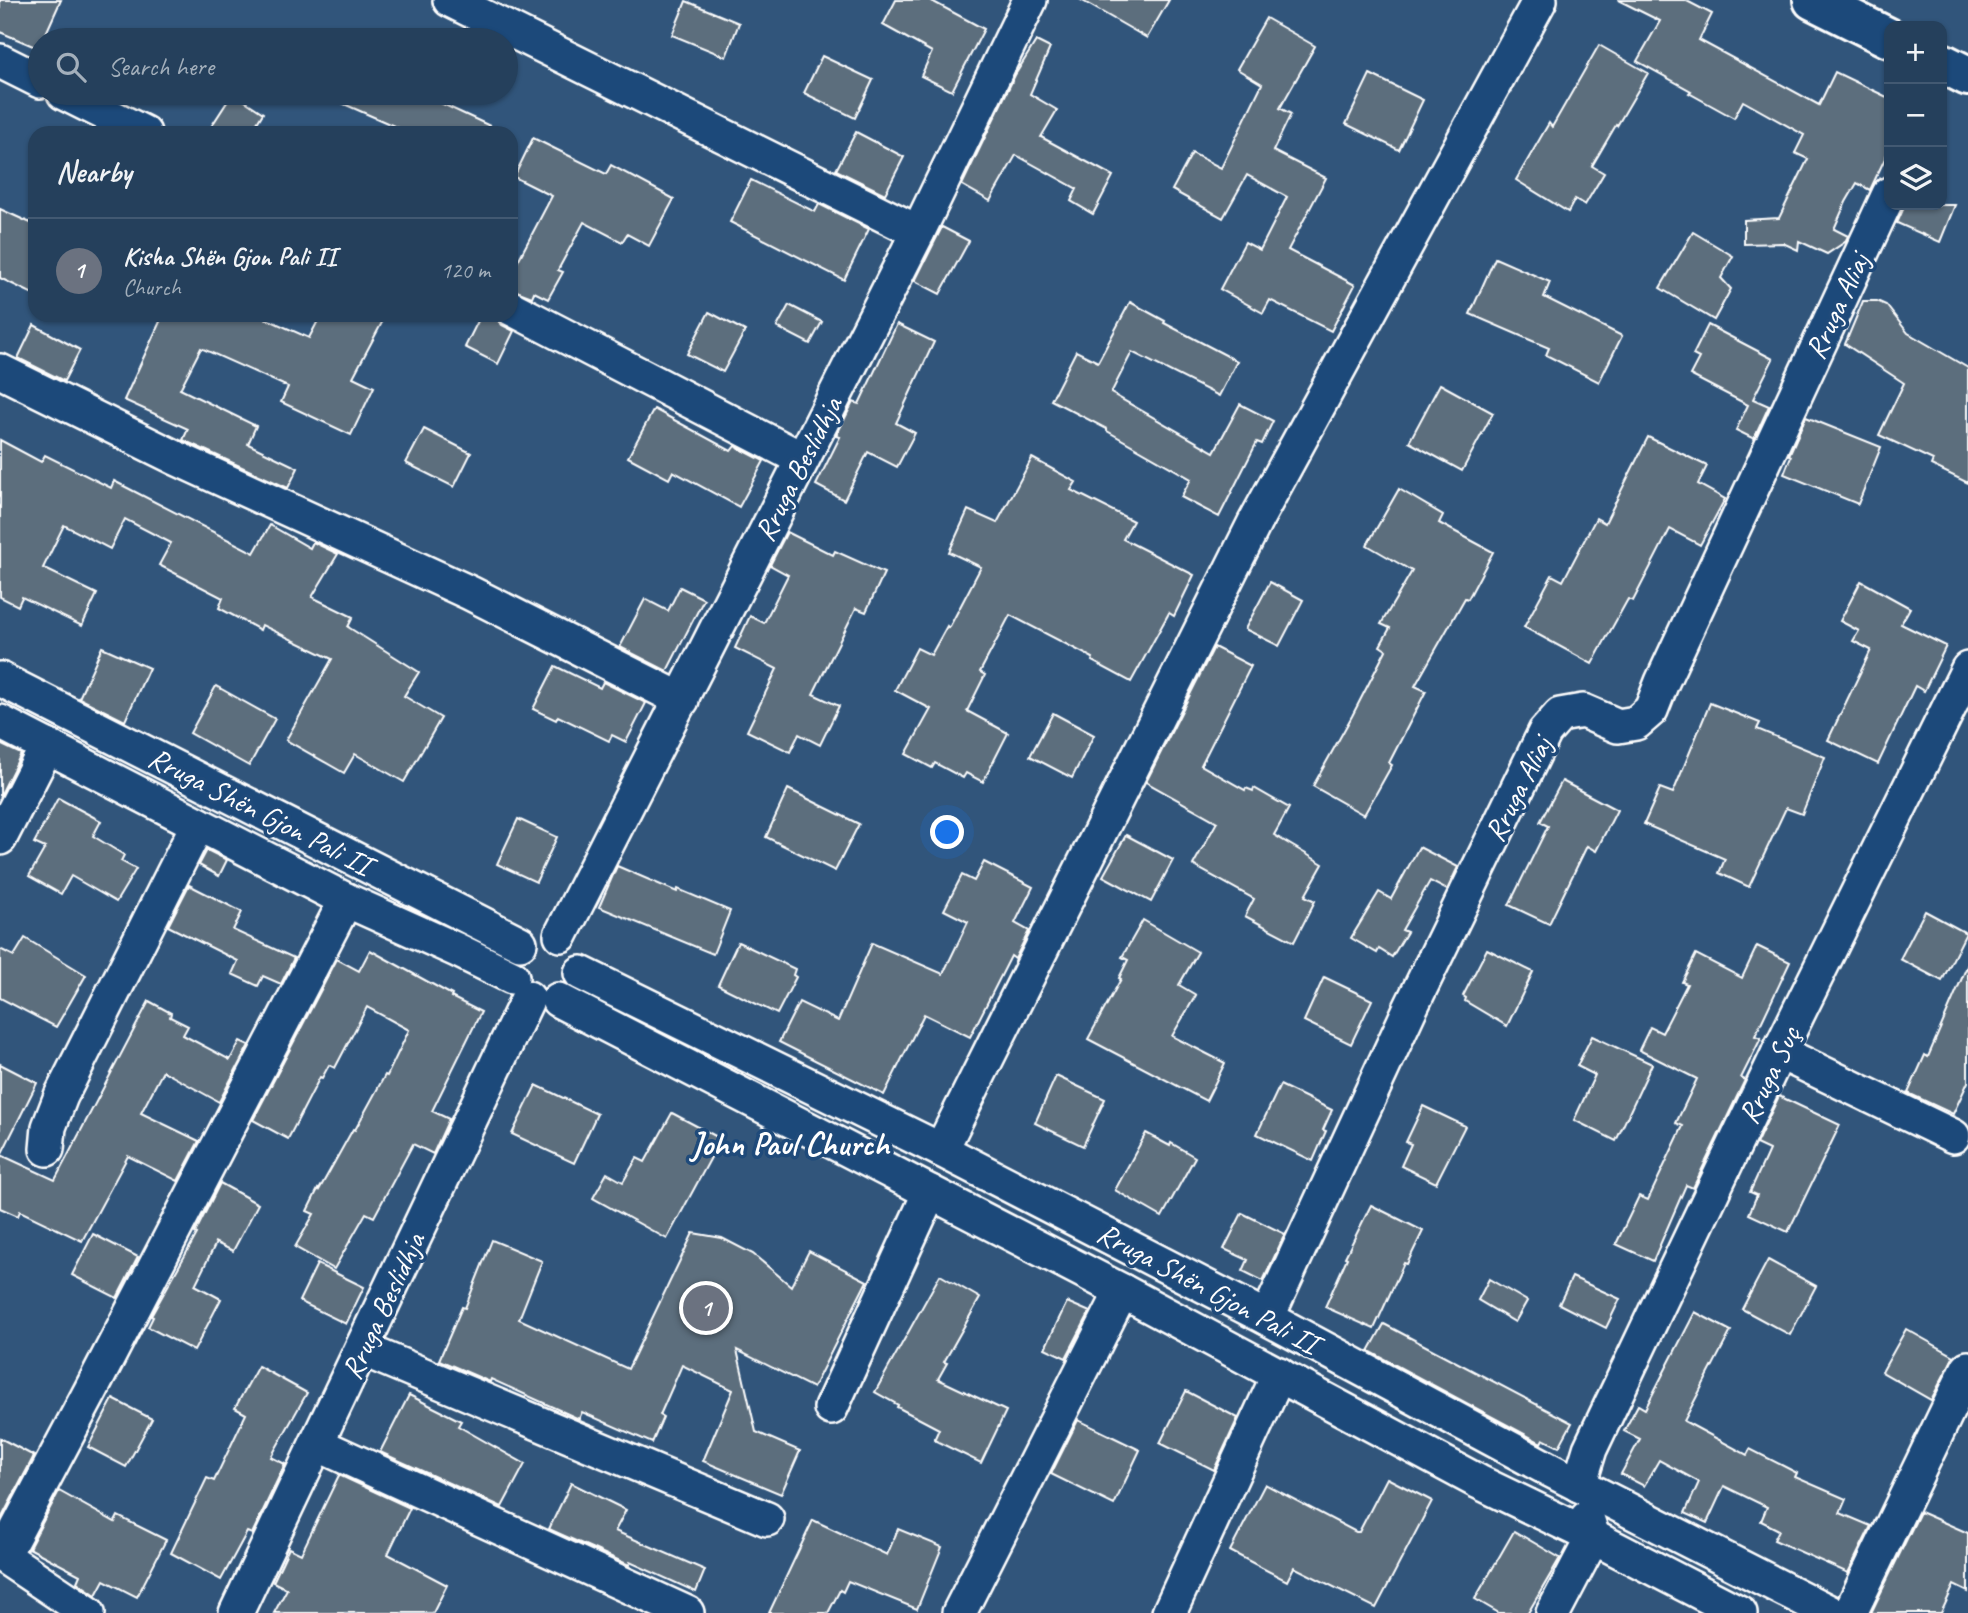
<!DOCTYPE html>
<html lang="en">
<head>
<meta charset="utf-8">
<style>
	body { margin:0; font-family:Caveat,sans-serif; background:#314b65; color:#f1f3f6 }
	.controls { position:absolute; right:21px; top:21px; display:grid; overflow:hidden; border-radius:14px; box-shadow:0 2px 5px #0004 }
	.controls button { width:63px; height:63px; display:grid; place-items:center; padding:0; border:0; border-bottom:2px solid #425972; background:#25405c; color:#f1f3f6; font:35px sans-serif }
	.you { position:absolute; left:948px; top:833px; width:24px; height:24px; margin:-18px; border:5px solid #fff; border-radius:50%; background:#1a73e8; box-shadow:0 0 0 10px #1a73e833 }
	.badge { display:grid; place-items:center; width:46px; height:46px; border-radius:50%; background:#ffd166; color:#fff; font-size:23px; font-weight:700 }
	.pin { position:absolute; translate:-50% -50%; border:4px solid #fff; box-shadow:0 2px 7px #0006 }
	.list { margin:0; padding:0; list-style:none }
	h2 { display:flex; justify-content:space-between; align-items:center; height:91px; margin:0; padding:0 28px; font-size:30px }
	h2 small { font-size:23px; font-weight:400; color:#a3afbb }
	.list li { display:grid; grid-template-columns:46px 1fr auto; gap:21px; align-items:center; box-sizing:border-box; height:105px; padding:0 28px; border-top:2px solid #425972 }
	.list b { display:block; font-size:26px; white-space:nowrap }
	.list p { margin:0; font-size:23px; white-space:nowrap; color:#a3afbb }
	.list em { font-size:23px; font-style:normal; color:#a3afbb }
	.icon { flex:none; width:38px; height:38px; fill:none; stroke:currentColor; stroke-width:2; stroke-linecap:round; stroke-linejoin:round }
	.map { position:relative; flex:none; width:1968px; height:1613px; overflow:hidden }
	.search { position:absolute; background:#25405c; box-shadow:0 2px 5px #0004; left:28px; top:28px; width:490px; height:77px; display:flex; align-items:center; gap:18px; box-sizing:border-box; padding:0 24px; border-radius:38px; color:#a3afbb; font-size:26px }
	.panel { position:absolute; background:#25405c; box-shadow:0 2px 5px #0004; left:28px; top:126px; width:490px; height:196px; border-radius:21px }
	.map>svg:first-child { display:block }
</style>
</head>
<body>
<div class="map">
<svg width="1968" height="1613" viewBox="0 0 1968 1613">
	<rect width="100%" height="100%" fill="#31557b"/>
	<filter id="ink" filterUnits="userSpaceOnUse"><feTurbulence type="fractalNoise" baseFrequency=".0143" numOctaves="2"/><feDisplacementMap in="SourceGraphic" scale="14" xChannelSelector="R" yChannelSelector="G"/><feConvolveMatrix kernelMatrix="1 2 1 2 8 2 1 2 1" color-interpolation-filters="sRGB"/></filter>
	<g filter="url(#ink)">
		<g fill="#5c6e7d" stroke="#fff" stroke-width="2">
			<polygon points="0,0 61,0 43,40 40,40 40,49 0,32"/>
			<polygon points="896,0 930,0 984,29 952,91 921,76 932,52 883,25"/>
			<polygon points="1081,0 1169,0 1147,38"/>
			<polygon points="1618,0 1685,0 1712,14 1699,40 1819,105 1835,72 1889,98 1889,150 1870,190 1857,183 1846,202 1834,229 1848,236 1845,242 1827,254 1799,241 1798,250 1783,243 1744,244 1744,220 1779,218 1808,159 1795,153 1804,135 1743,101 1734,118 1689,93 1691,91 1637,61 1660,21"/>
			<polygon points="686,1 739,23 726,57 672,35"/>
			<polygon points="1266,18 1315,46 1280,108 1291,114 1273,151 1326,178 1288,250 1355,285 1331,331 1270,300 1263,313 1220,289 1245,242 1260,250 1287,197 1247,175 1223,218 1172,190 1192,153 1221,168 1262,84 1237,69"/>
			<polygon points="1036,41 1050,48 1030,94 1057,110 1041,137 1113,176 1093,214 1071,201 1077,189 1016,155 990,201 962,185 1015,75"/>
			<polygon points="1599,45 1648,73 1617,126 1616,125 1592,166 1604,173 1585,205 1575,199 1568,212 1516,180 1549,123 1552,127"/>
			<polygon points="822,56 873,80 855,118 804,93"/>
			<polygon points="1370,74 1423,100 1399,150 1346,124"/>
			<polygon points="233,93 263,113 251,133 207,133"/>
			<polygon points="319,93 419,93 505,133 410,133"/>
			<polygon points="856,132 904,157 885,194 836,170"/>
			<polygon points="533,138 606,174 611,165 674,199 649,246 627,234 622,242 584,222 558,270 563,272 548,299 534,292 532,297 511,289 511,274 552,196 514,177"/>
			<polygon points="751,180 815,212 819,204 869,229 844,280 730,222"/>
			<polygon points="1905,205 1955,205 1940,242 1897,223"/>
			<polygon points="0,209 35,225 35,295 0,278"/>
			<polygon points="942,227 969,241 940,294 915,281"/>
			<polygon points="1693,232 1733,256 1721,278 1731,289 1714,320 1660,288"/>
			<polygon points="1495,258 1550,282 1544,297 1622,336 1599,382 1546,355 1549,348 1470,314"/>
			<polygon points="1863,301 1877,301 1886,305 1908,333 1968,368 1968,483 1931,465 1933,460 1879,435 1904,383 1845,344"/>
			<polygon points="1130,302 1165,321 1164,323 1237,361 1219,396 1132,352 1111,393 1214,452 1240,404 1273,421 1262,444 1257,442 1219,517 1181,497 1191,479 1107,431 1107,429 1051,400 1076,351 1098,362"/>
			<polygon points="789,305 822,322 810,344 777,327"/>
			<polygon points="709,312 745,331 723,372 687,354"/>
			<polygon points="163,315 258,315 309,338 321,315 386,315 353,377 374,387 351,435 281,402 288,387 201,348 180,389 256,426 248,444 298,468 288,488 183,440 188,429 124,400"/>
			<polygon points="481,315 494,315 502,325 514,331 498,364 465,347"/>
			<polygon points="897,324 934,342 896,423 915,433 897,467 868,452 844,500 816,485 840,437 836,436 853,402 859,404"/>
			<polygon points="34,325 80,350 64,381 18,358"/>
			<polygon points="1708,325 1773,359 1753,399 1769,406 1754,439 1736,430 1748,405 1690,375 1699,358 1693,355"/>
			<polygon points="1440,384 1493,413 1462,471 1409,442"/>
			<polygon points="654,409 731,451 735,446 764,461 739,507 673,471 669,479 628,457"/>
			<polygon points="1806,417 1881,447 1858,504 1784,474 1791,456 1789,455"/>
			<polygon points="424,429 471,453 454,487 406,463"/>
			<polygon points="1648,437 1707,466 1698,484 1725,499 1700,545 1670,529 1633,601 1628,599 1592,664 1524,627 1552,575 1563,581 1596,518 1605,523"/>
			<polygon points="0,440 41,462 45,455 111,488 114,481 254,553 270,525 310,548 313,542 338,554 312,597 353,617 348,627 419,672 404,696 441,718 404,782 355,754 344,773 286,740 332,659 262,625 260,630 219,608 223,598 159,565 171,543 125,519 110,549 64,525 43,568 97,594 82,626 22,597 18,606 0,597"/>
			<polygon points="1032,458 1076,482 1071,490 1133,521 1123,539 1194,575 1174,616 1169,613 1131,682 1092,661 1093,658 1010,615 980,672 985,675 967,711 1008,733 983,782 966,773 963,778 935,763 932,768 906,754 931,709 895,690 917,648 931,655 947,626 949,628 981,567 949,552 968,510 997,523"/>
			<polygon points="1399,489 1443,515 1439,523 1493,552 1468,599 1465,598 1415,686 1426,691 1389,763 1392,765 1364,815 1313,786 1352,716 1386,650 1380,646 1390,628 1381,624 1412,571 1367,545"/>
			<polygon points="787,532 833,555 835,551 884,573 866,612 856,608 813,694 839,706 820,745 799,734 790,752 747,731 777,669 735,648 750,616 764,623 788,575 770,565"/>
			<polygon points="1861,581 1910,608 1901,624 1946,646 1924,691 1915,686 1878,764 1828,740 1871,650 1853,641 1859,631 1840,621"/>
			<polygon points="1270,582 1303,600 1279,646 1245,629"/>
			<polygon points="680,587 704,599 667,671 620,647 645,599 668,611"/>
			<polygon points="102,647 149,668 125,721 79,698"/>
			<polygon points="1214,647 1251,666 1201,765 1245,790 1246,788 1253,791 1254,788 1289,808 1274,835 1323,864 1305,896 1315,901 1294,942 1245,916 1254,899 1193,865 1217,822 1146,782"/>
			<polygon points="555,666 600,688 603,682 646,703 626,742 612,735 609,741 558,716 556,720 533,709"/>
			<polygon points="216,686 275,719 249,766 190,733"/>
			<polygon points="1710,703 1760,723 1757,729 1825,757 1802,814 1786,808 1749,887 1719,873 1725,859 1644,824 1660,788 1673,793"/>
			<polygon points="1053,713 1094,735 1072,778 1030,756"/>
			<polygon points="0,744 21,754 0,796"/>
			<polygon points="1562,781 1617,810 1596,851 1587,846 1549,924 1509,905 1548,826 1540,822"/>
			<polygon points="788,789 859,824 835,871 766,837"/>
			<polygon points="58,798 101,821 93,836 124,855 121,861 136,869 116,902 71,876 61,894 29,876 45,848 34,843"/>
			<polygon points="518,819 557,837 536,882 497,864"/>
			<polygon points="1126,835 1173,860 1151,902 1103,876"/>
			<polygon points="1419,847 1458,867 1447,890 1430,881 1402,930 1407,932 1392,957 1379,949 1377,953 1351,938 1379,892 1391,899"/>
			<polygon points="207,850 227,860 219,876 199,865"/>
			<polygon points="984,862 1033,887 1015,923 1029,931 1015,959 1011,956 970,1037 924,1014 884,1095 779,1042 799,1002 838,1021 872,943 943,974 968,922 944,910 962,875 974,881"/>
			<polygon points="617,866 677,892 678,889 730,911 713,954 599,907"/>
			<polygon points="189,885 242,912 233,930 294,958 281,984 263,976 258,986 232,974 238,961 168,926"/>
			<polygon points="1925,911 1966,933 1942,981 1900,959"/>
			<polygon points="1143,920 1198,952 1179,985 1196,995 1172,1036 1225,1063 1206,1101 1088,1039 1121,979 1119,978 1128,960 1122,957"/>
			<polygon points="25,938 86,975 56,1027 0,998 0,949 14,956"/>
			<polygon points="738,942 795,969 793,975 796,977 777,1014 718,985"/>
			<polygon points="1757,946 1790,962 1755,1036 1761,1038 1741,1078 1745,1080 1693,1188 1686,1185 1653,1261 1616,1244 1639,1196 1648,1200 1683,1126 1676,1123 1697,1079 1639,1050 1650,1027 1662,1033 1687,984 1682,982 1696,954 1742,978"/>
			<polygon points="1487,949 1533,972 1507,1026 1465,1001 1466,998 1463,996"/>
			<polygon points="370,950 452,995 451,997 481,1012 432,1111 449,1119 433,1154 413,1144 374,1217 366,1213 334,1269 295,1247 314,1214 307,1211 318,1189 319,1190 353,1129 355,1130 385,1075 387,1076 409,1030 367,1007 335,1068 329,1065 322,1078 320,1077 288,1139 253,1120 337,959 359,971"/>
			<polygon points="1968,964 1968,1082 1953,1114 1908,1093 1925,1055 1928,1057"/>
			<polygon points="1324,977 1372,1000 1351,1044 1304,1021"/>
			<polygon points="149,1001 171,1013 170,1017 188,1026 183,1035 230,1060 240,1041 249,1045 219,1102 163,1071 141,1113 199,1141 178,1181 128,1156 82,1241 20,1211 18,1216 0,1208 0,1064 37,1083 1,1155 55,1180"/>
			<polygon points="1592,1036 1652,1064 1616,1141 1574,1120 1595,1075 1577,1066"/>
			<polygon points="1056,1076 1105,1099 1083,1146 1035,1123"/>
			<polygon points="536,1085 597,1114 574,1163 512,1134"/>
			<polygon points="1280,1085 1332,1110 1323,1130 1326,1131 1313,1161 1257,1134"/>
			<polygon points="1779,1096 1840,1125 1788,1232 1749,1214 1757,1195 1750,1192 1769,1150 1756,1144"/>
			<polygon points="1423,1106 1465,1126 1436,1183 1401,1166 1411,1144 1406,1142"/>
			<polygon points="672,1113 721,1139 667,1239 593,1198 607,1173 623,1182 637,1158 645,1162"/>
			<polygon points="1146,1133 1170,1146 1171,1143 1195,1157 1162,1217 1115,1190"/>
			<polygon points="220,1183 258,1204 233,1251 214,1242 216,1243 195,1285 221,1299 194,1351 148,1327 153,1317 151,1316 197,1234 195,1233"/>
			<polygon points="1371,1205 1423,1231 1407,1264 1404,1263 1374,1329 1325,1307 1347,1258 1345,1257"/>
			<polygon points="1242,1213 1285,1234 1263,1281 1243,1271 1248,1260 1224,1249"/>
			<polygon points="693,1233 722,1238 753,1254 791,1286 809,1251 867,1281 813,1388 737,1350 756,1432 800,1451 781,1494 703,1461 733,1390 682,1365 660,1415 663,1417 652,1443 582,1412 579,1419 491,1379 490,1382 439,1360 462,1307 465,1308 492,1240 542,1261 519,1319 628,1369"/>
			<polygon points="93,1234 138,1257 117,1298 72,1275"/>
			<polygon points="1768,1260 1816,1286 1790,1335 1742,1309"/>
			<polygon points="317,1264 364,1287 346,1324 299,1301"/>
			<polygon points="940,1275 980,1298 944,1362 947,1363 938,1379 1006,1411 981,1463 934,1440 939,1429 897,1407 898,1405 875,1392"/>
			<polygon points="1572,1277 1620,1299 1606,1328 1559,1304"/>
			<polygon points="1489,1279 1527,1301 1515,1322 1478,1300"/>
			<polygon points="1067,1302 1090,1312 1066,1358 1045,1348"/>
			<polygon points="1695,1312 1731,1331 1684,1421 1747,1455 1750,1449 1797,1473 1795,1477 1846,1499 1840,1513 1871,1526 1848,1573 1774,1540 1779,1530 1761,1521 1767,1507 1724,1486 1707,1523 1685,1513 1699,1482 1659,1460 1644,1486 1621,1474 1640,1439 1624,1431 1638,1405 1645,1409"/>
			<polygon points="1384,1324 1572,1423 1559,1447 1543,1439 1541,1443 1369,1351"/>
			<polygon points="1906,1329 1954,1356 1931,1400 1882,1372"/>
			<polygon points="258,1366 307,1393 271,1457 285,1464 252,1534 247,1532 221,1580 171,1553 207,1478 214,1481 246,1414 235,1408"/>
			<polygon points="1186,1391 1238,1418 1214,1470 1160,1443"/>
			<polygon points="409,1395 461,1421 458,1426 525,1464 502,1507 380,1452"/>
			<polygon points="113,1399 152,1419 126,1467 88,1447"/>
			<polygon points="1078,1420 1140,1450 1114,1505 1051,1474"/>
			<polygon points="0,1438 34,1456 0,1521"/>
			<polygon points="339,1475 410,1508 388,1554 447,1585 433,1613 274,1613 287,1589 273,1582 289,1548 301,1554"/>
			<polygon points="1387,1478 1432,1501 1376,1608 1294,1567 1287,1581 1230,1551 1265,1484 1356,1532 1359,1532"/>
			<polygon points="571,1483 626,1510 615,1531 705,1570 696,1592 630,1562 629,1565 549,1529"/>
			<polygon points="59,1491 115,1522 118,1516 166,1540 137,1597 104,1580 96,1595 77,1582 80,1575 29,1548"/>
			<polygon points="1920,1512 1968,1533 1968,1592 1954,1585 1941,1613 1871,1613"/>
			<polygon points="813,1520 887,1555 898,1529 942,1547 917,1609 848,1581 843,1592 840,1590 828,1613 769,1613"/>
			<polygon points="1514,1531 1560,1558 1528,1613 1499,1613 1475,1599"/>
		</g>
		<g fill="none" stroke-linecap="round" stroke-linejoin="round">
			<g stroke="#fff" stroke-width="38">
				<g id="minor">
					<polyline points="450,0 918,232"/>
					<polyline points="0,61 40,81"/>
					<polyline points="64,93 144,133"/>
					<polyline points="511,308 802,459"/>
					<polyline points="0,371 176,458 470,593 682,700"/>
					<polyline points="0,679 520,943"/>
					<polyline points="0,722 346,900 457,950 512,977"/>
					<polyline points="0,838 47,746"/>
					<polyline points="561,935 918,232 1030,0"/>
					<polyline points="581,973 941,1150 1267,1318 1552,1471 1831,1613"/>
					<polyline points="558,1000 1122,1291 1479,1482 1593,1537 1740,1613"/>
					<polyline points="1779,1052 1953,1136"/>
					<polyline points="47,1149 49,1127 61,1096 198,824"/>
					<polyline points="941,1150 1255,522 1540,0"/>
					<polyline points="1267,1318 1409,1011 1545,732 1560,715 1583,711 1618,726 1636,723 1651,710 1662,682 1889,194"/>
					<polyline points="362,1349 767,1519"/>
					<polyline points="831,1408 930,1192"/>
					<polyline points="317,1444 687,1613"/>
					<polyline points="1579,1485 1590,1449 1779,1052 1968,669"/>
					<polyline points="0,1554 88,1613"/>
					<polyline points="3,1556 90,1392 346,900"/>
					<polyline points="236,1613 528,998"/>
					<polyline points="959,1613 1122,1291"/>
					<polyline points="1169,1613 1279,1374"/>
					<polyline points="1553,1613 1593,1537 1587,1518"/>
					<polyline points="1850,1613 1968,1368"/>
				</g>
			</g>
			<g stroke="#fff" stroke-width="44">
				<g id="major">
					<polyline points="1813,0 1889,38"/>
					<polyline points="1942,63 1968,76"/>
				</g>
			</g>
			<use href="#minor" stroke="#1f4a7a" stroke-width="33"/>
			<use href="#major" stroke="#1f4a7a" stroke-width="38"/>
		</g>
	</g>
	<g text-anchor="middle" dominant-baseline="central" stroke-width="7" stroke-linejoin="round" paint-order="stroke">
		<g font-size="30" fill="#fff" stroke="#1f4a7a">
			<text transform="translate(1837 306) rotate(-65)">Rruga Aliaj</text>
			<text transform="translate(798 469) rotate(-63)">Rruga Beslidhja</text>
			<text transform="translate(1518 789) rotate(-63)">Rruga Aliaj</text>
			<text transform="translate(260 811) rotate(27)">Rruga Shën Gjon Pali II</text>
			<text transform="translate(1769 1075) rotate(-64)">Rruga Suç</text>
			<text transform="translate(1208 1288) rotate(28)">Rruga Shën Gjon Pali II</text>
			<text transform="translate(383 1306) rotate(-65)">Rruga Beslidhja</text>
		</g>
		<g font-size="33" font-weight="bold" fill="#fff" stroke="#1f4a7a">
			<text x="790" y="1144">John Paul Church</text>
		</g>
	</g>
</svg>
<div class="controls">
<button>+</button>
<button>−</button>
<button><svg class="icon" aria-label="layers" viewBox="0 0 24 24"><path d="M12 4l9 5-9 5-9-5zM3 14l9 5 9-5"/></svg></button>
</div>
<div class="you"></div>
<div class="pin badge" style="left:706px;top:1308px;background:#6b7280">1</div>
<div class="search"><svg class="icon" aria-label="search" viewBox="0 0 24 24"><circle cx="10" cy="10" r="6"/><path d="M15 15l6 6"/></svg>Search here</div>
<section class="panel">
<h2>Nearby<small></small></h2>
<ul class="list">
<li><span class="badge" style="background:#6b7280">1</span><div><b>Kisha Shën Gjon Pali II</b><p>Church</p></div><em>120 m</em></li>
</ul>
</section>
</div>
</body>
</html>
